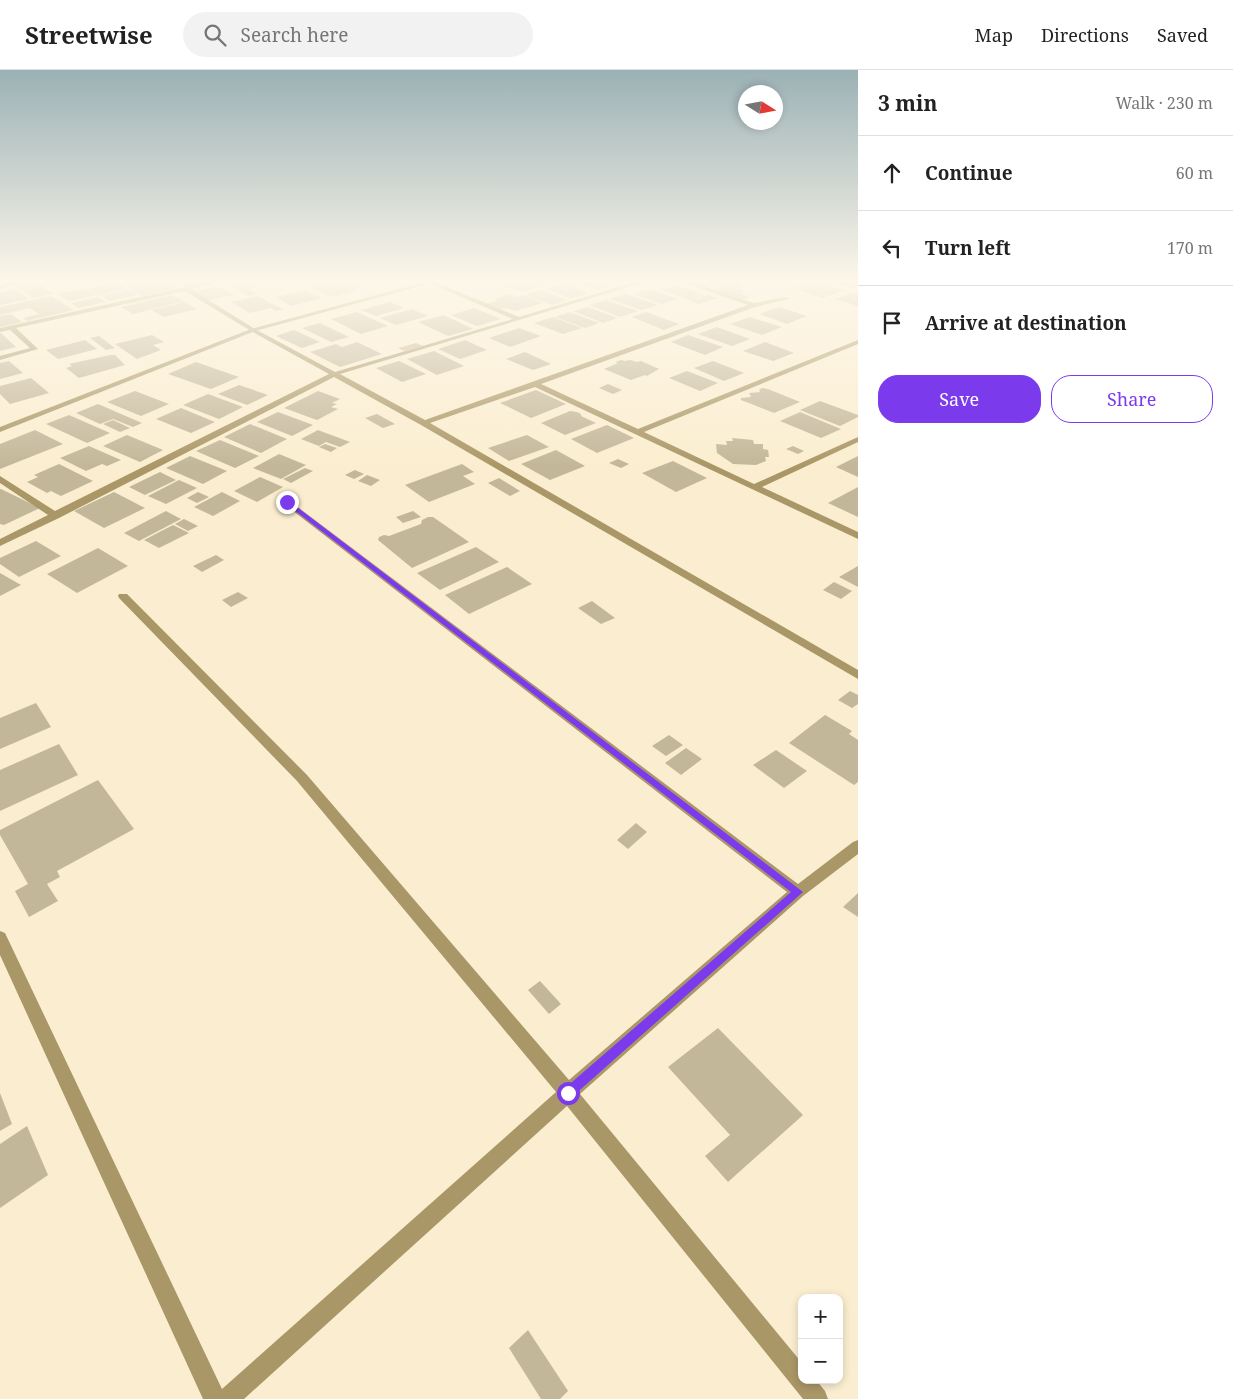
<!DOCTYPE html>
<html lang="en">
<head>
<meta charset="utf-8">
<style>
	body { margin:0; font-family:"Noto Serif",serif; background:#f2f2f2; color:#222 }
	.controls { position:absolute; right:15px; bottom:15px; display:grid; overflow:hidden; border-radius:10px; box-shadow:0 2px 8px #0003 }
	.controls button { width:45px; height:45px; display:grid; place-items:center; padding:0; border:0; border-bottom:1px solid #e0e0e0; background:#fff; color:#222; font:25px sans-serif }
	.compass { position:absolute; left:738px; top:15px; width:45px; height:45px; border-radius:50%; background:#fff; box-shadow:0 2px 8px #0003; rotate:101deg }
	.stop { position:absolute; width:15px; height:15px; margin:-11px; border:4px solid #7c3aed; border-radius:50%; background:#fff }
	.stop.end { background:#7c3aed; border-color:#fff; box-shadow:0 1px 5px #0008 }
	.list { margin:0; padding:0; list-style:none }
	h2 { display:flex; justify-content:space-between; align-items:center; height:65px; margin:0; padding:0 20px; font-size:21px }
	h2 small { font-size:16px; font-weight:400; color:#767676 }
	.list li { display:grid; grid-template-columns:32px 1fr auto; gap:15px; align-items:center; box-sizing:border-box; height:75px; padding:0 20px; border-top:1px solid #e0e0e0 }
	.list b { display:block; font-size:19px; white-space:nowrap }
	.list em { font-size:16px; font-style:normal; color:#767676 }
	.actions { display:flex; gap:10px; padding:15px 20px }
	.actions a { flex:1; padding:11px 0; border:1px solid #7c3aed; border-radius:20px; text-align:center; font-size:18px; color:#7c3aed }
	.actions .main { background:#7c3aed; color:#fff }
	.icon { flex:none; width:28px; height:28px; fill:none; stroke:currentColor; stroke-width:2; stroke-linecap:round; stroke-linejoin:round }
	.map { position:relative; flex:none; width:858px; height:1329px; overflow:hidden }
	header { display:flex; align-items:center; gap:30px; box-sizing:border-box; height:70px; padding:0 25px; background:#fff; border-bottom:1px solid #e0e0e0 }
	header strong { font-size:24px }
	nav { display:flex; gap:28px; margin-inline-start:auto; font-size:18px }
	.search { width:350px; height:45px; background:#f2f2f2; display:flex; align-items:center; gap:12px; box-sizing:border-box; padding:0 18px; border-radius:28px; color:#767676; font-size:19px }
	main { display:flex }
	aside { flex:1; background:#fff }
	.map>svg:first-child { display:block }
</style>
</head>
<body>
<header>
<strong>Streetwise</strong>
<div class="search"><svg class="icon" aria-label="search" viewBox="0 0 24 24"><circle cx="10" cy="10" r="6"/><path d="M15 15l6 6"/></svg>Search here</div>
<nav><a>Map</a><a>Directions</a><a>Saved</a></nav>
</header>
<main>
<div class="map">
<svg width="858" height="1329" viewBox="0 0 858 1329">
	<rect width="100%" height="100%" fill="#fbeed0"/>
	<g fill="#c3b79a">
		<polygon points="121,211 158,211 158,212 132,218"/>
		<polygon points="166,211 178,218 141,226 129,219"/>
		<polygon points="188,211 213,211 188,218 179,213"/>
		<polygon points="239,211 249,211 259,217 249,219 257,224 248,226 227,214"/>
		<polygon points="331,211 346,211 360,218 355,221 332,227 310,217"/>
		<polygon points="494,211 533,211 544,215 521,222"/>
		<polygon points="608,211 616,214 597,220 574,212"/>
		<polygon points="686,211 725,211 725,212 706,218"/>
		<polygon points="734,211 745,215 738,218 744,222 740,223 750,227 741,230 709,220"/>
		<polygon points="815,211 844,220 823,228 793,218"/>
		<polygon points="858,211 858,215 849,218 829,212"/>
		<polygon points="37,212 53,224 33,228 17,216"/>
		<polygon points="116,212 127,219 100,225 88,219"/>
		<polygon points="562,214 568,214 589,224 571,228 546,219"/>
		<polygon points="676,215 698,222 696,223 704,225 691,230 661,220"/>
		<polygon points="218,216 234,225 208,230 194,222"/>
		<polygon points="85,218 96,225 69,231 58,224"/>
		<polygon points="15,219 29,229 0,235 0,222"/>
		<polygon points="650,219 678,229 662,234 634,224"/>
		<polygon points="128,220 137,225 110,231 102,226"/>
		<polygon points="306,220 322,228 291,236 276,227"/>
		<polygon points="540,220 567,230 552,235 525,225"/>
		<polygon points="854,223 858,224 858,236 836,229"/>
		<polygon points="510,224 516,227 522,225 543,233 515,241 506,238 500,239 486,234 498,230 494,229"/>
		<polygon points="626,224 658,235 642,240 609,229"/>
		<polygon points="172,225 184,231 133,244 121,237"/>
		<polygon points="708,225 717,228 699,234 690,231"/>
		<polygon points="51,226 74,240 27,251 23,248 39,244 30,238 0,245 0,237"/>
		<polygon points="258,226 272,234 284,239 276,241 271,238 250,243 231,232"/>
		<polygon points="98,227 106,232 78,238 71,233"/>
		<polygon points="606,230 638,241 620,247 589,235"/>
		<polygon points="184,232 197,239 164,247 151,240"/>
		<polygon points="390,232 404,238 376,246 361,240"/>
		<polygon points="588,237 618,248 603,253 573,241"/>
		<polygon points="779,237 807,246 787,254 759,244"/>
		<polygon points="474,238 501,249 477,256 451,245"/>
		<polygon points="412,239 428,246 396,255 380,248"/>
		<polygon points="357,242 388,256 361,264 331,249"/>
		<polygon points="570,242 599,253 585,258 555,247"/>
		<polygon points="646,242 679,254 664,260 632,247"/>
		<polygon points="11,244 22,252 0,257 0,246"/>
		<polygon points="444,245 473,259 448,266 418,252"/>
		<polygon points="553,247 582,258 563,264 534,253"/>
		<polygon points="750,247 782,257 762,265 730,254"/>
		<polygon points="320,253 349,267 331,272 302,258"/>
		<polygon points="717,257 750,269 732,276 698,264"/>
		<polygon points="519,258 541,266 510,277 489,268"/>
		<polygon points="294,260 320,272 302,278 276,266"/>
		<polygon points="0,263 1,263 16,277 0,281"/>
		<polygon points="152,265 164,272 153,275 161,280 137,289 115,274"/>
		<polygon points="688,265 723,277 705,285 671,272"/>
		<polygon points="99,266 115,278 106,280 90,268"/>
		<polygon points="85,270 97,279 58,289 46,280"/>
		<polygon points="465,270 487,280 460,289 438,279"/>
		<polygon points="357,272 382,284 340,297 310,282 336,274 342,277"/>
		<polygon points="765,272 794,283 773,291 743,281"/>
		<polygon points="416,273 423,276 404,281 398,278"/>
		<polygon points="434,281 464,296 437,305 407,289"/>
		<polygon points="525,282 551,294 533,300 506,289"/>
		<polygon points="110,285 115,285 125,295 79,308 66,298 72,296 69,294"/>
		<polygon points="621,290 625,291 630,290 637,292 641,291 659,299 647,306 645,305 631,310 604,299 618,293 615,292"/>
		<polygon points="9,291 23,303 0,309 0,293"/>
		<polygon points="399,291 426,304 402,312 376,298"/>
		<polygon points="713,291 744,303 724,311 694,298"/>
		<polygon points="196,292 239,307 211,319 168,304"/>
		<polygon points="687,301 718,313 700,321 669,308"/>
		<polygon points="31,308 49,323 10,334 0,324 0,316"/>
		<polygon points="608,314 622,320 613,324 599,318"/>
		<polygon points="239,315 268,325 247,335 218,324"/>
		<polygon points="762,318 768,319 800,332 774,343 741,330 741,328 751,327 749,323 760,322 759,320"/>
		<polygon points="536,320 566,334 531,348 500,333"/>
		<polygon points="135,321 169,334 141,346 107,332"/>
		<polygon points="318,321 340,329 332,333 337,334 331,337 338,339 317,350 284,338"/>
		<polygon points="208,324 243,337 219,349 183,335"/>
		<polygon points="820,331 858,345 858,347 840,356 800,340"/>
		<polygon points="98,334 142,353 133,357 113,349 100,354 76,343"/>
		<polygon points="181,338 215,352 191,363 156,349"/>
		<polygon points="570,341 577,342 581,344 581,346 596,353 565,365 541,353"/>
		<polygon points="278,342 313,355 292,366 257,352"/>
		<polygon points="800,342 841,359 821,368 780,351"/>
		<polygon points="377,344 395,354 383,358 365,348"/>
		<polygon points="69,345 110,363 87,373 46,354"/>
		<polygon points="113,350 130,358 120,362 103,354"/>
		<polygon points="250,354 287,369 261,383 224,367"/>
		<polygon points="607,355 634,368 597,383 571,369"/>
		<polygon points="35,360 63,374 0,399 0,374"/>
		<polygon points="318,360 350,372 340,377 326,372 319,376 301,369"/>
		<polygon points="127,365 163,380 140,392 103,376"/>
		<polygon points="527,365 549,377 509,391 488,378"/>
		<polygon points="732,368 753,370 754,374 763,374 763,379 768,380 769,387 765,387 766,391 756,395 733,394 717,383 716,374 727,375 726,371 733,371"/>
		<polygon points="220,370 259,386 235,398 196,381"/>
		<polygon points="325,374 337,378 331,382 319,377"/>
		<polygon points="89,376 121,390 107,396 102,394 86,401 60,388"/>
		<polygon points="793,376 804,381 798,384 786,379"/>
		<polygon points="556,380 585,396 550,410 521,394"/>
		<polygon points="279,384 306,395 281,409 253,398"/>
		<polygon points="190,386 227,401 203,414 166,398"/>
		<polygon points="858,386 858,407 836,397"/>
		<polygon points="618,389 629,394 621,398 609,393"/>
		<polygon points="673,391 707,408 676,422 642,403"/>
		<polygon points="59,394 93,411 61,426 51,421 47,423 27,412 38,407 34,405"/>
		<polygon points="462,394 474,402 463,406 475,414 429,432 405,415"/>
		<polygon points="305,398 313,401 291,413 283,409"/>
		<polygon points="355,400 364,404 354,409 345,405"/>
		<polygon points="160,402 176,410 145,425 129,417"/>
		<polygon points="367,405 380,410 371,416 358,411"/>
		<polygon points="260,407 283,417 257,432 234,421"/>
		<polygon points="499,408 520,421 510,426 488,413"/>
		<polygon points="179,410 197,418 166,434 148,426"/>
		<polygon points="858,417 858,447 828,433"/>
		<polygon points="0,419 1,419 40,438 4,455 0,454"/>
		<polygon points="114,422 145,438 104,458 74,441"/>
		<polygon points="198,422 209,427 197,433 187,428"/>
		<polygon points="222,422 240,431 213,446 194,437"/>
		<polygon points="166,441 181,449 139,471 124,463"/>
		<polygon points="413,441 421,447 403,453 396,447"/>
		<polygon points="428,447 433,447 469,472 412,498 378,470 379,467 384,465 389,466 421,454 422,450"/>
		<polygon points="184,449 198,456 188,461 175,454"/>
		<polygon points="173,455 189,463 159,478 144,470"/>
		<polygon points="36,471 61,486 19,507 0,494 0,488"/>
		<polygon points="476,477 499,492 440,520 417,503"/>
		<polygon points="98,478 128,496 77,523 47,504"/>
		<polygon points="216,485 224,490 202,502 193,496"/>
		<polygon points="858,496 858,517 839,507"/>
		<polygon points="507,497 532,514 469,544 445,525"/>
		<polygon points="0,503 21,515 0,526"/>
		<polygon points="834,512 852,521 841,529 823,520"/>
		<polygon points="238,522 248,528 231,537 222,530"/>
		<polygon points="592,531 615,548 601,554 578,538"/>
		<polygon points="850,621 858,625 858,634 852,638 838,630"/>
		<polygon points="36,633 51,657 0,679 0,648"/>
		<polygon points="825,645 852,661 849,664 858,670 858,712 854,715 789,673"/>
		<polygon points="669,665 683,675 666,686 652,676"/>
		<polygon points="59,674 78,705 0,741 0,700"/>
		<polygon points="686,678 702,689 681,705 665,693"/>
		<polygon points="776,680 807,701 784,718 753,695"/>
		<polygon points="98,710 134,759 57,801 60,807 47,814 58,831 29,847 15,821 28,814 0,765 0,760"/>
		<polygon points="636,753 647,762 628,779 617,770"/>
		<polygon points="858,823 858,847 843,837"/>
		<polygon points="540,911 561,934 549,944 528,920"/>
		<polygon points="718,958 803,1045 728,1112 705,1086 730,1065 668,997"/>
		<polygon points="0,1023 12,1054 0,1061"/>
		<polygon points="27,1056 48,1105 0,1138 0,1074"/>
		<polygon points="528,1260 568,1321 560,1329 541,1329 509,1278"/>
	</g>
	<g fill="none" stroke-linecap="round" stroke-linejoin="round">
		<g fill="#aa9767" fill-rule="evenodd">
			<polygon points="17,211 29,211 0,219 0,215"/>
			<polygon points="212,211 224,211 191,219 255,259 335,302 513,249 424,211 433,211 519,247 638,211 648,211 340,304 425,350 748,235 678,211 688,211 754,233 786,227 789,229 755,237 541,314 638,359 858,270 858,274 644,362 754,414 858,367 858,372 762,417 858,462 858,469 535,317 430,353 858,600 858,609 421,355 334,307 59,448 0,476 0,469 48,445 0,413 0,406 55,441 329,304 251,261 185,221 16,258 38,279 0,290 0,286 30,278 10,260 0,262 0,258"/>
			<polygon points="287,429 798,814 853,772 858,770 858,784 803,826 580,1024 802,1293 802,1310 816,1310 825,1321 828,1329 803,1329 567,1036 244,1329 203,1329 0,885 0,861 5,863 222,1319 556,1022 297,711 119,528 118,526 119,524 127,524 307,705 569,1010 787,822 284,434 284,430"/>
		</g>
		<polygon fill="#aa9767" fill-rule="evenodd" points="428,211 439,211 255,261 0,362 0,357 251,259"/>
	</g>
	<linearGradient id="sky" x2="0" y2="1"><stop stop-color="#9bb1b5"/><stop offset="0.53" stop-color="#fdf7ea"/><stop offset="1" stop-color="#fdf7ea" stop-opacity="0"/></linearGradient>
	<rect width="858" height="397" fill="url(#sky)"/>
	<polygon fill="#7c3aed" points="285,431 289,431 803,822 572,1027 568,1028 564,1027 563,1023 564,1019 791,822 285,433"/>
</svg>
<div class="controls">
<button>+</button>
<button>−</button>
</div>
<svg class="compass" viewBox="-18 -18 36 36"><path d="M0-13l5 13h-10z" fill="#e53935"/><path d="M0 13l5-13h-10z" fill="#767676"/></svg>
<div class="stop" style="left:568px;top:1023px"></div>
<div class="stop end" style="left:287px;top:432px"></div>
</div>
<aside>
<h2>3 min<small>Walk · 230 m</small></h2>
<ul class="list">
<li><svg class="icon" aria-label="ahead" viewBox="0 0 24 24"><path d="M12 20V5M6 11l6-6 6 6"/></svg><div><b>Continue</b></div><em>60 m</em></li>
<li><svg class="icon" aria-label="left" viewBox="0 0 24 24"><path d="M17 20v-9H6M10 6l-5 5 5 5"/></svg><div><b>Turn left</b></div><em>170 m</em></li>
<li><svg class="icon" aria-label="arrive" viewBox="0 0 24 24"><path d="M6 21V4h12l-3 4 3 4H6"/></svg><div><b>Arrive at destination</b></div></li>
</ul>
<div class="actions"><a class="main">Save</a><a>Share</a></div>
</aside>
</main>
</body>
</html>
